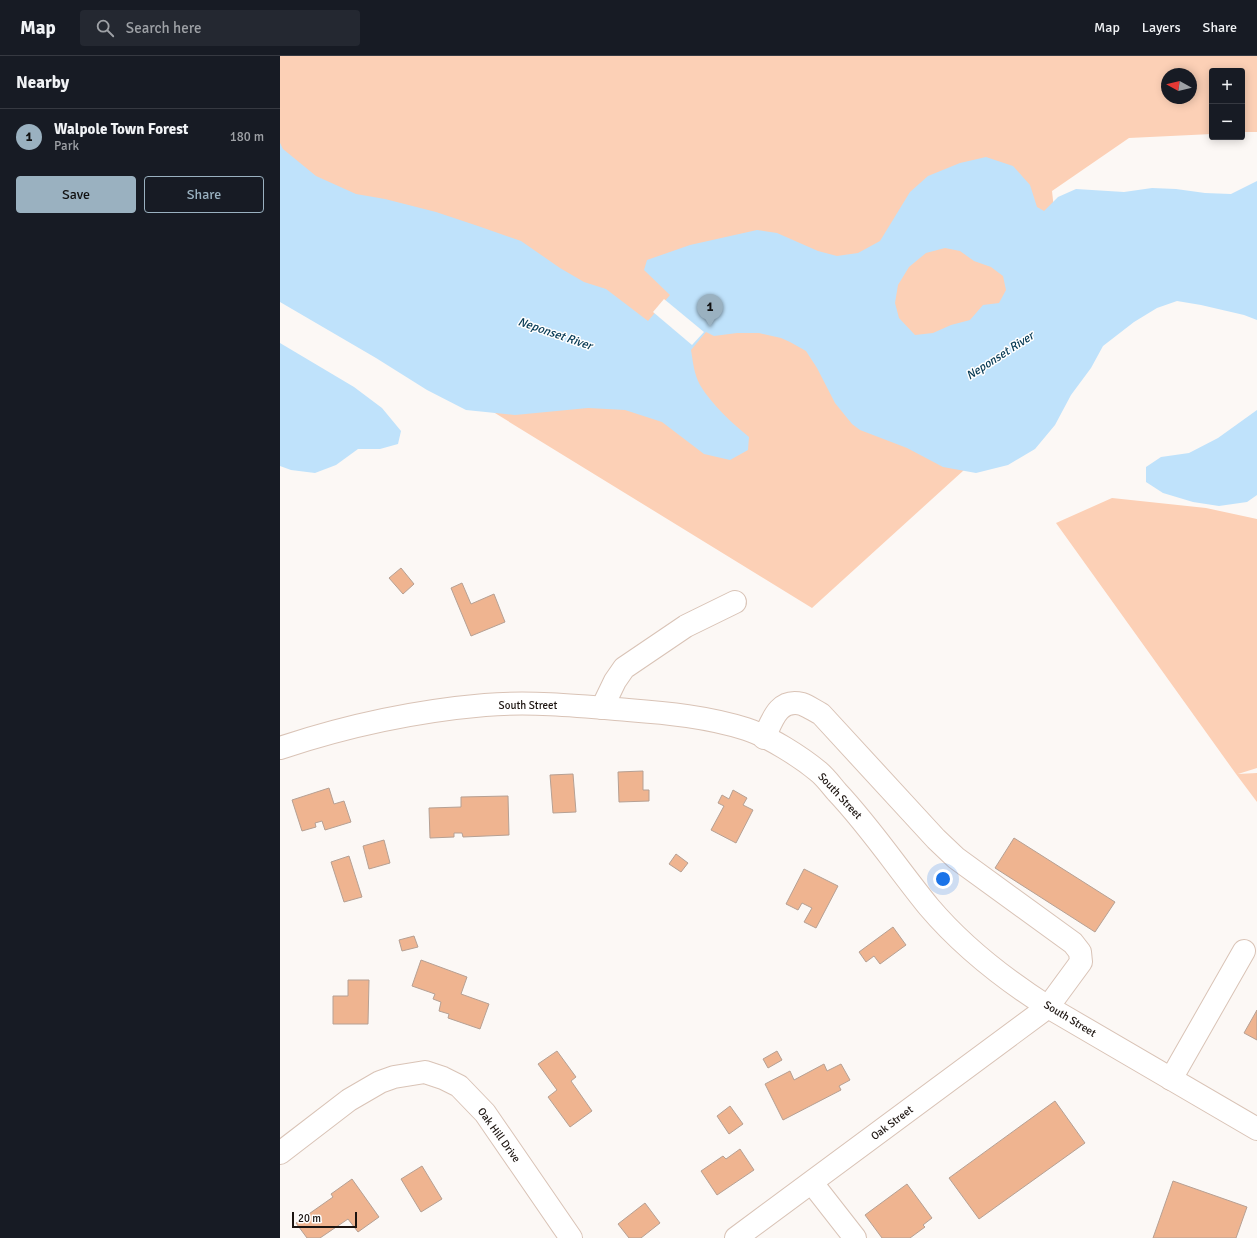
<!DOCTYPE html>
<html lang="en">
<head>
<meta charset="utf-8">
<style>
	body { margin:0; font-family:Signika,sans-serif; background:#242831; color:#f1f3f6 }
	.controls { position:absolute; right:12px; top:12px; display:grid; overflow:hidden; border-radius:4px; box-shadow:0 2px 10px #0003 }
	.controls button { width:36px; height:36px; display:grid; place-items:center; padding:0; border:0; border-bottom:1px solid #363941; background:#171b24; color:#f1f3f6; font:20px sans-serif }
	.compass { position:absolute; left:881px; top:12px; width:36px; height:36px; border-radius:50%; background:#171b24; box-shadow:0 2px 10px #0003; rotate:278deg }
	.scale { position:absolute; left:12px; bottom:10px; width:65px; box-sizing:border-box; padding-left:4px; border:2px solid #1c1410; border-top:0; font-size:11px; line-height:14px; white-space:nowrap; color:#1c1410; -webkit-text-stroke:3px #fff; paint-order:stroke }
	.you { position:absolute; left:663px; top:823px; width:14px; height:14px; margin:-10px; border:3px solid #fff; border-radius:50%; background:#1a73e8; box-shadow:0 0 0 6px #1a73e833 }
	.badge { display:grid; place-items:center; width:26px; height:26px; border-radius:50%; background:#9ab1c0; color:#111; font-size:13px; font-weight:700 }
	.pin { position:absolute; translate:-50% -33px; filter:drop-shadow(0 1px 2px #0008) }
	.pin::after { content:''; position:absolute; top:21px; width:14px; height:12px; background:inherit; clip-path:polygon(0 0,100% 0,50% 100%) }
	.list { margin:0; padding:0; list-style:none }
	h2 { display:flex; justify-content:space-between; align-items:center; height:52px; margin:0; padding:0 16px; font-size:17px }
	h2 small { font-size:13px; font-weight:400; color:#9ea1a6 }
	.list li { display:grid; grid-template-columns:26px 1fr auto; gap:12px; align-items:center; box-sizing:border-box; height:56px; padding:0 16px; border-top:1px solid #363941 }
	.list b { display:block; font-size:15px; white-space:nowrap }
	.list p { margin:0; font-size:13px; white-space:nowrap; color:#9ea1a6 }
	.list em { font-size:13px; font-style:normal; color:#9ea1a6 }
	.actions { display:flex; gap:8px; padding:12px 16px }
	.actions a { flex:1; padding:9px 0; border:1px solid #9ab1c0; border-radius:4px; text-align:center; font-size:14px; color:#9ab1c0 }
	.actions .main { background:#9ab1c0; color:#111 }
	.icon { flex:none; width:22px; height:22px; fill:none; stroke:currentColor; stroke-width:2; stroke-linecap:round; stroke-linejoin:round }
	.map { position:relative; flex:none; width:977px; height:1182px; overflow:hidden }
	header { display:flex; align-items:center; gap:24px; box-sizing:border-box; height:56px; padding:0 20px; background:#171b24; border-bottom:1px solid #363941 }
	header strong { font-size:19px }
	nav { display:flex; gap:22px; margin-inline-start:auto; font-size:14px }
	.search { width:280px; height:36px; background:#242831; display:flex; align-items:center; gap:10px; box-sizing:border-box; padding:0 14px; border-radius:4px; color:#9ea1a6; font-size:15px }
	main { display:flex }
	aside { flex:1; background:#171b24 }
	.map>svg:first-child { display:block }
</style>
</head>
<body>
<header>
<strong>Map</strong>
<div class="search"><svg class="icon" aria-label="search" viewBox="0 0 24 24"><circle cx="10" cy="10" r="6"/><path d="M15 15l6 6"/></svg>Search here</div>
<nav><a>Map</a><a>Layers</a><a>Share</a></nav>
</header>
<main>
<aside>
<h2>Nearby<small></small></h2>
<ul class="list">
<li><span class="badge">1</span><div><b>Walpole Town Forest</b><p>Park</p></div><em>180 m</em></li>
</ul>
<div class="actions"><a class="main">Save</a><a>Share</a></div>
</aside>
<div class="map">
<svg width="977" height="1182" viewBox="0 0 977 1182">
	<rect width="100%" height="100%" fill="#fcf8f5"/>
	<g fill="#fcd0b6" fill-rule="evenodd">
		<path d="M0 0H977V76H962V15H932V78L849 82 772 135 792 316 532 552 0 225ZM887 18H911V42H887Z"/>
		<polygon points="832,442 926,452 977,463 977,712 958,718 977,717 977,746 956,718 776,467"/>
	</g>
	<g fill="#bfe2fb" fill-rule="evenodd">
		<path d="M0 87 3 93 36 120 76 138 105 143 156 156 198 170 241 185 280 212 304 226 326 233 368 265 390 239 364 214 367 204 410 189 477 174 497 177 538 195 557 200 578 197 600 185 630 136 648 120 680 107 706 101 733 110 750 129 757 151 764 155 778 141 796 133 844 136 872 132 896 133 925 137 951 138 977 125V264L964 259 921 249 897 245 877 252 854 266 823 290 811 312 791 339 775 369 755 393 728 409 696 417 663 411 627 392 580 374 572 368 555 347 537 312 526 295 510 286 501 282 479 277H457L434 280 426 276 411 294C413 306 414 318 420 329 432 349 452 367 469 381L468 394 450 404 424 398 382 366 345 354 308 352 235 359 186 354 147 334 96 302 0 246ZM665 192 680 195 694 205 711 211 723 220 726 234 719 247 703 249 690 264 671 269 653 277 635 279 619 262 615 247 618 229 629 211 646 197Z"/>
		<polygon points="0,287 74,331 102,352 121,375 118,388 100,393 78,393 56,409 35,417 11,414 0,410"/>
		<polygon points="977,354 977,439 967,446 939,450 913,446 883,437 866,426 866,411 881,401 909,397 938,382"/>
	</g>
	<polygon fill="#fcf8f5" points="384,243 424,276 412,289 373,256"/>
	<g fill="#efb490" stroke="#b6a093">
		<polygon points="121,512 134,528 123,538 109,522"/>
		<polygon points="182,527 191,548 214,538 225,566 191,580 171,532"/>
		<polygon points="363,715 363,734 369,734 369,745 339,746 338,716"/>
		<polygon points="293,718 296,756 273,757 270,719"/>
		<polygon points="49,732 54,748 64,745 71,766 45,774 42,765 35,767 36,771 22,775 12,744"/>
		<polygon points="453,734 467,742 463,749 473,754 456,787 431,774 444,750 438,747 442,739 449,743"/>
		<polygon points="228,740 229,779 183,781 182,777 174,777 174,781 150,782 149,752 181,751 181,741"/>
		<polygon points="734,782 835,846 815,876 715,812"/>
		<polygon points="104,784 110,807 89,813 83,790"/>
		<polygon points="396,798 408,807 401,816 389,808"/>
		<polygon points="69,800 82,841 64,846 51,806"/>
		<polygon points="524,813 558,830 536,872 524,866 532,852 522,847 518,854 506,848"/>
		<polygon points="613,871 626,889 600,908 594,900 586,906 579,896"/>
		<polygon points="134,880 138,891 122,895 119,884"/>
		<polygon points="141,904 187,921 181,938 209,948 200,973 168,962 169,958 159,955 161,946 153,943 155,938 132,930"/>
		<polygon points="68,924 89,924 88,968 53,968 53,940 68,940"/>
		<polygon points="977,954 977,984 964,977"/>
		<polygon points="277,995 296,1021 291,1025 312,1055 290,1071 268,1041 277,1034 258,1008"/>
		<polygon points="497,995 502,1004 488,1012 483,1003"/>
		<polygon points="544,1008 547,1015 561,1008 570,1024 559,1030 561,1034 503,1064 485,1028 510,1015 514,1024"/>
		<polygon points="775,1045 805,1087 699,1163 669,1122"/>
		<polygon points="450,1050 463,1068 449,1078 437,1060"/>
		<polygon points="460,1093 474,1114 437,1139 421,1115 443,1100 446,1103"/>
		<polygon points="142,1110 162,1143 141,1156 121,1123"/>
		<polygon points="72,1123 99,1161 78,1176 68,1163 40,1182 27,1182 16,1167 53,1141 51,1138"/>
		<polygon points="893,1125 967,1151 956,1182 873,1182"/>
		<polygon points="627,1128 652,1162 643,1169 645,1171 630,1182 602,1182 585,1159"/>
		<polygon points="365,1147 380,1167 361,1182 349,1182 338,1168"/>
	</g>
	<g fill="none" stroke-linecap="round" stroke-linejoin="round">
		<g stroke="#d9c3b6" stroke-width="24">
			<g id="minor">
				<polyline points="322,652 335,625 344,612 406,570 455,546"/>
				<path d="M0 692C66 670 136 655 205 649 252 645 301 650 348 654 388 657 428 661 466 673 488 680 521 701 539 716 546 722 551 729 557 736 591 772 618 813 649 851 683 891 724 923 768 951L977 1073"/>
				<polyline points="891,1023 964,895"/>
				<polyline points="0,1097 69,1044 100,1026 114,1021 145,1016 163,1022 179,1030 205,1057 291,1182"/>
				<polyline points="532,1127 575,1182"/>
				<path d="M456 1182 768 951 801 906 800 896 793 887 676 802 656 783 541 658C535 655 528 650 522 648 498 642 492 665 484 682"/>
			</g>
		</g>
		<use href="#minor" stroke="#fff" stroke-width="22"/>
	</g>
	<g text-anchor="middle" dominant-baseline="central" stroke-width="3" stroke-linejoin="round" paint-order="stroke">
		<g font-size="11" fill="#1c1410" stroke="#fff">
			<text x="248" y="649">South Street</text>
			<text transform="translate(560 740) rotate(47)">South Street</text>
			<text transform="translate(790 963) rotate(31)">South Street</text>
			<text transform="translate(612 1067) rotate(-37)">Oak Street</text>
			<text transform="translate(219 1079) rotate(54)">Oak Hill Drive</text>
		</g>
		<g font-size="12" font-style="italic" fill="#063953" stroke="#fff">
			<text transform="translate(275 278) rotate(19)">Neponset River</text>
			<text transform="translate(720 300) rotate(-33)">Neponset River</text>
		</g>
	</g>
</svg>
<div class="controls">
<button>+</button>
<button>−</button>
</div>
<svg class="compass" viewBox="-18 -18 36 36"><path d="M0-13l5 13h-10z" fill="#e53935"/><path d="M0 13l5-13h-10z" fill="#9ea1a6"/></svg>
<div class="scale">20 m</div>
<div class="you"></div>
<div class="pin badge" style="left:430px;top:271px">1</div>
</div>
</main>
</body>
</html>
